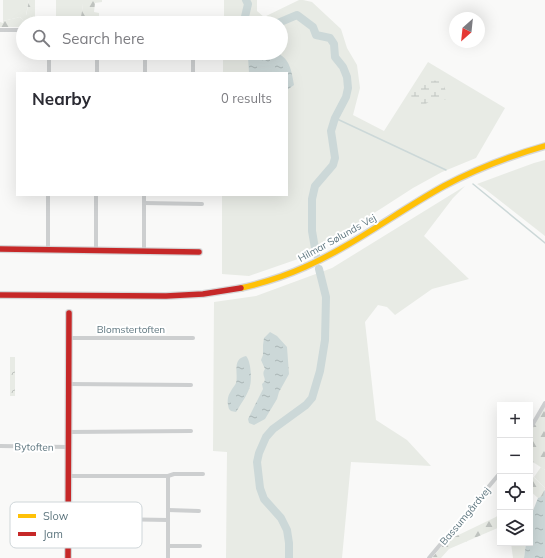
<!DOCTYPE html>
<html lang="en">
<head>
<meta charset="utf-8">
<style>
	body { margin:0; font-family:Mulish,sans-serif; background:#f2f2f3; color:#2b2b33 }
	.controls { position:absolute; right:12px; bottom:12px; display:grid; overflow:hidden; border-radius:0px; box-shadow:0 4px 16px #0002 }
	.controls button { width:36px; height:36px; display:grid; place-items:center; padding:0; border:0; border-bottom:1px solid #e1e1e2; background:#fff; color:#2b2b33; font:20px sans-serif }
	.compass { position:absolute; left:449px; top:12px; width:36px; height:36px; border-radius:50%; background:#fff; box-shadow:0 4px 16px #0002; rotate:207deg }
	.list { margin:0; padding:0; list-style:none }
	h2 { display:flex; justify-content:space-between; align-items:center; height:52px; margin:0; padding:0 16px; font-size:17px }
	h2 small { font-size:13px; font-weight:400; color:#7c7c81 }
	.icon { flex:none; width:22px; height:22px; fill:none; stroke:currentColor; stroke-width:2; stroke-linecap:round; stroke-linejoin:round }
	.map { position:relative; flex:none; width:545px; height:558px; overflow:hidden }
	.search { position:absolute; background:#fff; box-shadow:0 4px 16px #0002; left:16px; top:16px; width:272px; height:44px; display:flex; align-items:center; gap:10px; box-sizing:border-box; padding:0 14px; border-radius:22px; color:#7c7c81; font-size:15px }
	.panel { position:absolute; background:#fff; box-shadow:0 4px 16px #0002; left:16px; top:72px; width:272px; height:124px; border-radius:0px }
	.map>svg:first-child { display:block }
</style>
</head>
<body>
<div class="map">
<svg width="545" height="558" viewBox="0 0 545 558">
	<defs>
		<pattern id="forest-firs" width="22" height="20" patternUnits="userSpaceOnUse"><rect width="22" height="20" fill="#e8ebe5"/><path d="M5 1l3.5 6h-7zM16 11l3.5 6h-7z" fill="#bfc3bf"/></pattern>
		<pattern id="wetland-marsh" width="20" height="14" patternUnits="userSpaceOnUse"><rect width="20" height="14" fill="#e8ebe5"/><path d="M1 5h8M5 5V1M11 12h8M15 12V8" fill="none" stroke="#bfc3bf"/></pattern>
		<pattern id="park-crowns" width="20" height="18" patternUnits="userSpaceOnUse"><rect width="20" height="18" fill="#e8ebe5"/><path d="M2 6a3 3 0 1 1 6 0M12 15a3 3 0 1 1 6 0" fill="none" stroke="#bfc3bf"/></pattern>
		<pattern id="water-ripples" width="26" height="14" patternUnits="userSpaceOnUse"><rect width="26" height="14" fill="#ccd8d8"/><path d="M2 4q2-2 4 0t4 0M15 11q2-2 4 0t4 0" fill="none" stroke="#a9b4b4"/></pattern>
	</defs>
	<rect width="100%" height="100%" fill="#f9f9f8"/>
	<g fill="#e8ebe5">
		<polygon points="3,0 29,0 26,15 31,16 30,21 23,20 20,17 3,21"/>
		<polygon points="56,0 80,0 81,3 83,5 80,22 56,22"/>
		<polygon points="224,0 257,0 257,11 264,17 299,0 303,0 312,2 341,29 347,48 357,65 360,88 353,115 384,131 428,62 505,108 476,158 442,172 413,188 382,208 318,248 298,259 249,276 222,274 222,195 287,195 287,73 223,73 223,53 281,53 281,23 224,23"/>
		<polygon points="545,160 545,236 485,189 477,184 534,163"/>
		<polygon points="465,186 453,198 424,236 469,279 432,289 395,315 387,307 378,305 365,322 376,420 407,440 431,466 351,462 342,558 226,558 227,452 213,451 214,302 256,296 332,268"/>
		<polygon points="541,467 545,470 545,488 534,477"/>
		<polygon points="511,543 526,543 524,558 513,558"/>
	</g>
	<g fill="url(#forest-firs)">
		<polygon points="29,0 35,0 35,20 38,21 38,23 23,23 23,27 0,27 0,22 3,23 3,21 20,17 23,20 30,21 31,16 26,16"/>
		<polygon points="80,0 102,0 102,2 95,3 94,12 99,13 99,20 95,20 95,23 56,23 56,22 80,22 83,5 80,4"/>
		<polygon points="545,403 545,470 530,460 530,431"/>
		<polygon points="530,474 545,488 544,496 538,498 530,491"/>
		<polygon points="500,515 500,527 449,549 441,558 432,558 446,541"/>
	</g>
	<polygon fill="url(#wetland-marsh)" points="423,80 442,81 449,99 430,101 420,108 412,104 411,92"/>
	<rect fill="url(#park-crowns)" x="10" y="357" width="5" height="39"/>
	<g fill="url(#water-ripples)">
		<path d="M259 53C264 53 271 52 276 53 290 57 292 73 294 85L287 90V73H249L248 57Z"/>
		<path d="M270 332 277 336 287 347 289 374 279 392 277 399 265 419 254 425 249 423 248 419 263 389 262 384C269 379 260 376 265 369L261 360 263 355V345L264 338Z"/>
		<path d="M246 356C251 361 252 380 250 386 248 394 242 402 238 409L236 412 231 411 229 409C227 402 227 397 231 391 232 388 235 386 236 383 239 374 231 359 246 356Z"/>
		<polygon points="545,490 545,558 524,558 526,543 530,543 530,518 538,498 543,496 544,491"/>
	</g>
	<g fill="none" stroke-linecap="round" stroke-linejoin="round">
		<g stroke="#ccd8d8" stroke-width="1.5">
			<polyline points="335,118 446,170"/>
			<polyline points="473,184 545,243"/>
		</g>
		<g stroke="#ccd8d8" stroke-width="8">
			<polyline points="246,0 248,4 244,21 247,23"/>
			<polyline points="278,23 297,15 313,27 316,35 330,38 334,44 335,57 343,67 347,77 348,88 346,97 335,118 331,131 335,158 333,165 315,186 312,199 312,231 316,254"/>
			<polyline points="289,558 289,543 287,530 281,518 264,499 260,488 257,462 259,453 266,437 273,429 306,405 312,398 320,371 325,340 326,297 319,269"/>
		</g>
		<g stroke="#d6d7d8" stroke-width="8">
			<path id="slow" d="M241 288C263 283 285 276 305 267 354 245 397 212 444 186 476 169 510 156 545 146"/>
		</g>
		<g stroke="#d6d7d8" stroke-width="8">
			<g id="jam">
				<polyline points="0,249 199,252"/>
				<polyline points="0,295 166,296 203,294 241,288"/>
				<polyline points="68,558 69,313"/>
			</g>
		</g>
		<g stroke="#cdcfd0" stroke-width="4">
			<polyline points="0,30 23,30"/>
			<polyline points="49,53 49,73"/>
			<polyline points="97,73 97,53"/>
			<polyline points="145,73 145,53"/>
			<polyline points="193,73 193,53"/>
			<polyline points="144,203 202,204"/>
			<polyline points="48,250 48,195"/>
			<polyline points="96,251 96,195"/>
			<polyline points="144,251 144,195"/>
			<polyline points="69,338 193,338"/>
			<polyline points="69,384 191,385"/>
			<polyline points="530,429 545,403"/>
			<polyline points="69,432 191,431"/>
			<polyline points="0,446 68,447"/>
			<polyline points="68,476 168,476 168,558"/>
			<polyline points="168,476 174,474 203,474"/>
			<polyline points="168,510 199,511"/>
			<polyline points="111,519 168,520"/>
			<polyline points="168,546 200,546"/>
			<polyline points="429,558 500,473"/>
		</g>
		<use href="#slow" stroke="#ffc107" stroke-width="5.5"/>
		<use href="#jam" stroke="#c62828" stroke-width="5.5"/>
	</g>
	<g text-anchor="middle" dominant-baseline="central" stroke-width="4" stroke-linejoin="round" paint-order="stroke">
		<g font-size="10" fill="#5e767f" stroke="#fff">
			<text transform="translate(337 238) rotate(-29)">Hilmar Sølunds Vej</text>
			<text x="131" y="329">Blomstertoften</text>
			<text transform="translate(34 447) rotate(1)">Bytoften</text>
			<text transform="translate(465 516) rotate(-50)">Bassumgårdvej</text>
		</g>
	</g>
	<rect x="10" y="502" width="132" height="46" rx="6" fill="#fff" stroke="#cfd6d9" stroke-width="1"/>
	<rect x="18" y="514" width="18" height="4" fill="#ffc107"/>
	<rect x="18" y="532" width="18" height="4" fill="#c62828"/>
	<g font-size="11" fill="#5e767f">
		<text x="43" y="520">Slow</text>
		<text x="43" y="538">Jam</text>
	</g>
</svg>
<div class="controls">
<button>+</button>
<button>−</button>
<button><svg class="icon" aria-label="locate" viewBox="0 0 24 24"><circle cx="12" cy="12" r="6"/><path d="M12 2v4M12 18v4M2 12h4M18 12h4"/></svg></button>
<button><svg class="icon" aria-label="layers" viewBox="0 0 24 24"><path d="M12 4l9 5-9 5-9-5zM3 14l9 5 9-5"/></svg></button>
</div>
<svg class="compass" viewBox="-18 -18 36 36"><path d="M0-13l5 13h-10z" fill="#e53935"/><path d="M0 13l5-13h-10z" fill="#7c7c81"/></svg>
<div class="search"><svg class="icon" aria-label="search" viewBox="0 0 24 24"><circle cx="10" cy="10" r="6"/><path d="M15 15l6 6"/></svg>Search here</div>
<section class="panel">
<h2>Nearby<small>0 results</small></h2>
<ul class="list">
</ul>
</section>
</div>
</body>
</html>
